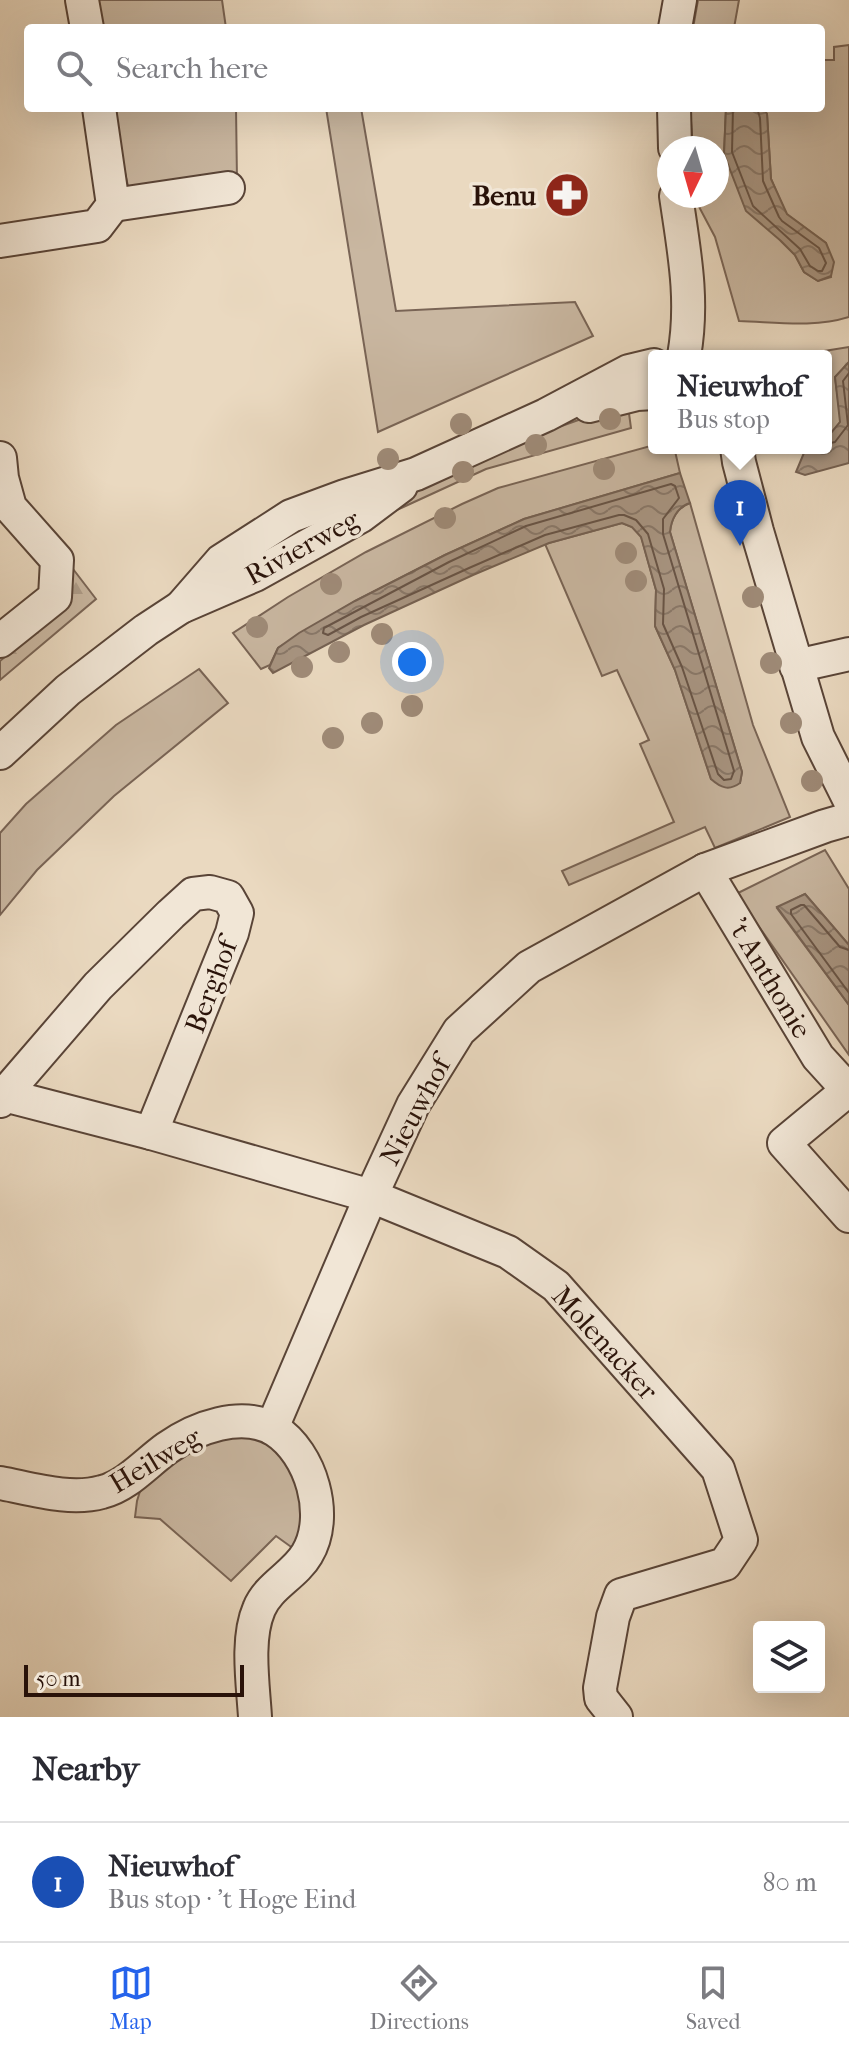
<!DOCTYPE html>
<html lang="en">
<head>
<meta charset="utf-8">
<style>
	body { margin:0; font-family:"IM FELL French Canon",serif; background:#f2f2f3; color:#2b2b33 }
	.controls { position:absolute; right:24px; bottom:24px; display:grid; overflow:hidden; border-radius:8px; box-shadow:0 8px 32px #0002 }
	.controls button { width:72px; height:72px; display:grid; place-items:center; padding:0; border:0; border-bottom:2px solid #e1e1e2; background:#fff; color:#2b2b33; font:40px sans-serif }
	.compass { position:absolute; left:657px; top:136px; width:72px; height:72px; border-radius:50%; background:#fff; box-shadow:0 8px 32px #0002; rotate:185deg }
	.scale { position:absolute; left:24px; bottom:20px; width:220px; box-sizing:border-box; padding-left:8px; border:4px solid #291209; border-top:0; font-size:22px; line-height:28px; white-space:nowrap; color:#291209; -webkit-text-stroke:6px #f1e6d6; paint-order:stroke }
	.you { position:absolute; left:412px; top:662px; width:28px; height:28px; margin:-20px; border:6px solid #fff; border-radius:50%; background:#1a73e8; box-shadow:0 0 0 12px #1a73e833 }
	.badge { display:grid; place-items:center; width:52px; height:52px; border-radius:50%; background:#2563eb; color:#fff; font-size:26px; font-weight:700 }
	.pin { position:absolute; translate:-50% -66px; filter:drop-shadow(0 2px 4px #0008) }
	.pin::after { content:''; position:absolute; top:42px; width:28px; height:24px; background:inherit; clip-path:polygon(0 0,100% 0,50% 100%) }
	.popup { position:absolute; left:648px; top:350px; width:184px; height:104px; box-sizing:border-box; display:grid; place-content:center; border-radius:8px; background:#fff; filter:drop-shadow(0 2px 6px #0005); font-size:26px; white-space:nowrap; color:#7c7c81 }
	.popup b { font-size:30px; color:#2b2b33 }
	.popup::after { content:''; position:absolute; left:50%; top:100%; margin-left:-16px; border:16px solid transparent; border-top-color:#fff }
	.list { margin:0; padding:0; list-style:none }
	h2 { display:flex; justify-content:space-between; align-items:center; height:104px; margin:0; padding:0 32px; font-size:34px }
	h2 small { font-size:26px; font-weight:400; color:#7c7c81 }
	.list li { display:grid; grid-template-columns:52px 1fr auto; gap:24px; align-items:center; box-sizing:border-box; height:120px; padding:0 32px; border-top:2px solid #e1e1e2 }
	.list b { display:block; font-size:30px; white-space:nowrap }
	.list p { margin:0; font-size:26px; white-space:nowrap; color:#7c7c81 }
	.list em { font-size:26px; font-style:normal; color:#7c7c81 }
	.icon { flex:none; width:44px; height:44px; fill:none; stroke:currentColor; stroke-width:2; stroke-linecap:round; stroke-linejoin:round }
	.map { position:relative; flex:none; width:849px; height:1717px; overflow:hidden }
	.search { position:absolute; background:#fff; box-shadow:0 8px 32px #0002; left:24px; right:24px; top:24px; height:88px; display:flex; align-items:center; gap:20px; box-sizing:border-box; padding:0 28px; border-radius:8px; color:#7c7c81; font-size:30px }
	.sheet { height:224px; background:#fff }
	nav { display:flex; justify-content:space-around; align-items:center; box-sizing:border-box; height:112px; border-top:2px solid #e1e1e2; background:#fff; font-size:22px; color:#7c7c81 }
	nav a { display:grid; justify-items:center; gap:4px }
	nav .on { color:#2563eb }
	.map>svg:first-child { display:block }
</style>
</head>
<body>
<div class="map">
<svg width="849" height="1717" viewBox="0 0 849 1717">
	<defs>
		<pattern id="forest-firs" width="22" height="20" patternUnits="userSpaceOnUse" patternTransform="scale(2)"><rect width="22" height="20" fill="#c9b7a1"/><path d="M5 1l3.5 6h-7zM16 11l3.5 6h-7z" fill="#ad9c89"/></pattern>
		<pattern id="water-waves" width="16" height="10" patternUnits="userSpaceOnUse" patternTransform="scale(2)"><rect width="16" height="10" fill="#a89582"/><path d="M0 5q4-4 8 0t8 0" fill="none" stroke="#897869"/></pattern>
	</defs>
	<rect width="100%" height="100%" fill="#ead9c0"/>
	<filter id="stains"><feTurbulence type="fractalNoise" baseFrequency=".0025" numOctaves="4"/><feColorMatrix values="0 0 0 0 .2 0 0 0 0 .09 0 0 0 0 .02 0 0 0 .5 -.17"/></filter>
	<radialGradient id="worn" r=".72"><stop offset=".6" stop-color="#630" stop-opacity="0"/><stop offset="1" stop-color="#630" stop-opacity=".3"/></radialGradient>
	<g fill="#c9b7a1" stroke="#796455" stroke-width="2">
		<polygon points="96,0 222,0 226,28 101,28"/>
		<polygon points="698,0 739,0 734,28 693,28"/>
		<path d="M849 45V317C814 328 775 322 739 321L715 237 697 203 696 196H717V148H693L690 108H726L724 154 781 241 795 255 804 272 818 281 831 277 826 243 786 214 771 179 767 114 763 108H821V64H823V60H834V47Z"/>
		<polygon points="114,108 236,108 237,180 129,191 120,150"/>
		<polygon points="326,108 361,108 396,311 575,302 593,336 378,432"/>
		<polygon points="628,406 631,428 486,469 399,509 345,539 407,493 542,433 598,413"/>
		<polygon points="654,445 654,448 672,448 675,451 680,473 524,519 445,555 355,601 278,648 270,665 261,669 233,633 288,597 366,552 462,504 498,488"/>
		<path d="M690 503 753 725 790 817 715 848 705 827 569 885 562 871 674 822 640 744 649 740 617 670 602 676 545 544 622 523 632 527 641 536 656 590 655 626 675 670 711 779 740 783 742 772 670 532C671 520 677 507 690 503Z"/>
		<polygon points="199,669 228,703 114,796 37,870 0,915 0,833 26,804 116,725"/>
		<polygon points="825,850 849,889 849,945 805,894 777,908 849,1005 849,1055 736,894"/>
		<polygon points="228,1437 251,1437 271,1444 290,1467 301,1495 302,1526 294,1549 276,1536 231,1581 160,1519 135,1517 137,1501 141,1488 181,1456 204,1443"/>
	</g>
	<g fill="url(#forest-firs)" stroke="#796455" stroke-width="2">
		<polygon points="849,347 849,362 835,377 841,422 826,439 826,356 809,356 824,351"/>
		<polygon points="70,565 96,599 0,680 0,661 67,605"/>
	</g>
	<g fill="url(#water-waves)" stroke="#756152" stroke-width="2">
		<polygon points="726,108 763,108 767,114 771,179 787,214 826,243 834,262 831,276 818,281 804,272 795,255 781,241 746,211 724,154"/>
		<polygon points="849,362 849,463 805,475 796,472 806,448 826,448 826,439 840,422 835,377"/>
		<path d="M680 473 690 503C677 507 671 520 670 532L742 772 740 783C729 791 721 788 711 779L675 670 655 626 656 590 641 537 632 527 622 523 549 543 473 575 364 625 273 673 269 668 278 648 299 633 355 601 445 555 524 519Z"/>
		<polygon points="805,894 849,945 849,1005 777,907"/>
	</g>
	<g fill="none" stroke-linecap="round" stroke-linejoin="round">
		<g stroke="#685446" stroke-width="2">
			<polyline points="733,108 732,152 753,206 800,249 810,266 818,271 822,271 826,263 819,248 782,221 779,217 763,181 760,118 757,108"/>
			<polyline points="826,444 835,442 848,425 843,381 849,373"/>
			<polygon points="671,484 675,486 679,498 663,519 663,534 734,771 731,779 724,780 718,774 682,667 663,624 664,589 648,534 636,520 624,515 619,515 545,535 469,568 361,617 328,635 323,633 324,628 449,562 526,526"/>
			<polyline points="849,950 840,947 804,905 801,905 791,910 791,914 849,993"/>
		</g>
		<g stroke="#594437" stroke-width="36">
			<g id="minor">
				<polyline points="82,0 87,28"/>
				<polyline points="675,28 680,0"/>
				<polyline points="674,108 675,148"/>
				<path d="M676 196C684 251 694 300 684 356"/>
				<polyline points="113,205 228,188"/>
				<polyline points="0,241 97,226 113,205 99,108"/>
				<polyline points="589,406 637,394 654,393"/>
				<polyline points="737,448 739,462 757,531 818,737 849,799"/>
				<polyline points="0,458 2,478 10,507 57,560 55,597 0,641"/>
				<polyline points="181,607 221,561 291,516 345,496 416,474 546,415 629,371 654,365"/>
				<polyline points="796,666 849,654"/>
				<polyline points="0,753 68,690 146,630 181,607 255,575 361,516 401,486"/>
				<polyline points="705,870 818,1057 848,1090 784,1143 849,1216"/>
				<polyline points="0,1101 4,1095 98,986 171,914 193,894 210,892 228,897 237,913 232,933 151,1133 4,1095"/>
				<polyline points="151,1133 371,1196 508,1252 556,1286 718,1469 741,1540 725,1564 621,1595 613,1617 600,1688 601,1698 616,1717"/>
				<polyline points="272,1428 371,1196 413,1105 459,1031 529,967 705,870 825,826 849,819"/>
				<path d="M0 1483C32 1489 70 1501 102 1492 127 1486 146 1463 167 1448 195 1428 242 1410 275 1430 311 1453 330 1516 307 1554 295 1575 268 1586 259 1609 246 1639 253 1684 255 1717"/>
			</g>
		</g>
		<use href="#minor" stroke="#f1e6d6" stroke-width="32"/>
	</g>
	<g fill="#9f8b78">
		<circle cx="610" cy="419" r="11"/>
		<circle cx="461" cy="424" r="11"/>
		<circle cx="536" cy="445" r="11"/>
		<circle cx="388" cy="459" r="11"/>
		<circle cx="604" cy="469" r="11"/>
		<circle cx="463" cy="472" r="11"/>
		<circle cx="445" cy="518" r="11"/>
		<circle cx="626" cy="553" r="11"/>
		<circle cx="636" cy="581" r="11"/>
		<circle cx="331" cy="584" r="11"/>
		<circle cx="753" cy="597" r="11"/>
		<circle cx="257" cy="627" r="11"/>
		<circle cx="382" cy="634" r="11"/>
		<circle cx="339" cy="652" r="11"/>
		<circle cx="771" cy="663" r="11"/>
		<circle cx="302" cy="667" r="11"/>
		<circle cx="412" cy="706" r="11"/>
		<circle cx="372" cy="723" r="11"/>
		<circle cx="791" cy="723" r="11"/>
		<circle cx="333" cy="738" r="11"/>
		<circle cx="812" cy="781" r="11"/>
	</g>
	<defs>
		<g id="pharmacy-disc" transform="scale(2.3)"><circle r="9.5" fill="#8f2418" stroke="#f1e6d6"/><path d="M-2-6h4v4h4v4h-4v4h-4v-4h-4v-4h4Z" fill="#fff"/></g>
	</defs>
	<g fill-rule="evenodd">
		<use href="#pharmacy-disc" x="567" y="195"/>
	</g>
	<g text-anchor="middle" dominant-baseline="central" stroke-width="7" stroke-linejoin="round" paint-order="stroke">
		<g font-size="28" font-weight="bold" fill="#291209" stroke="#f1e6d6" text-anchor="end">
			<text x="536" y="195">Benu</text>
		</g>
		<g font-size="28" fill="#291209" stroke="#f1e6d6">
			<text transform="translate(302 547) rotate(-29)">Rivierweg</text>
			<text transform="translate(770 978) rotate(59)">'t Anthonie</text>
			<text transform="translate(211 986) rotate(-69)">Berghof</text>
			<text transform="translate(415 1111) rotate(-62)">Nieuwhof</text>
			<text transform="translate(605 1343) rotate(48)">Molenacker</text>
			<text transform="translate(155 1460) rotate(-31)">Heilweg</text>
		</g>
	</g>
	<rect width="100%" height="100%" filter="url(#stains)"/>
	<rect width="100%" height="100%" fill="url(#worn)"/>
</svg>
<div class="controls">
<button><svg class="icon" aria-label="layers" viewBox="0 0 24 24"><path d="M12 4l9 5-9 5-9-5zM3 14l9 5 9-5"/></svg></button>
</div>
<svg class="compass" viewBox="-18 -18 36 36"><path d="M0-13l5 13h-10z" fill="#e53935"/><path d="M0 13l5-13h-10z" fill="#7c7c81"/></svg>
<div class="scale">50 m</div>
<div class="you"></div>
<div class="pin badge" style="left:740px;top:546px;background:#1a4fb4">1</div>
<div class="popup"><b>Nieuwhof</b>Bus stop</div>
<div class="search"><svg class="icon" aria-label="search" viewBox="0 0 24 24"><circle cx="10" cy="10" r="6"/><path d="M15 15l6 6"/></svg>Search here</div>
</div>
<section class="sheet">
<h2>Nearby<small></small></h2>
<ul class="list">
<li><span class="badge" style="background:#1a4fb4">1</span><div><b>Nieuwhof</b><p>Bus stop · 't Hoge Eind</p></div><em>80 m</em></li>
</ul>
</section>
<nav>
<a class="on"><svg class="icon" aria-label="map" viewBox="0 0 24 24"><path d="M3 6l6-2 6 2 6-2v14l-6 2-6-2-6 2zM9 4v14M15 6v14"/></svg>Map</a>
<a><svg class="icon" aria-label="directions" viewBox="0 0 24 24"><path d="M12 3l9 9-9 9-9-9zM9 14v-3h6M13 9l2 2-2 2"/></svg>Directions</a>
<a><svg class="icon" aria-label="saved" viewBox="0 0 24 24"><path d="M7 4h10v16l-5-4-5 4z"/></svg>Saved</a>
</nav>
</body>
</html>
